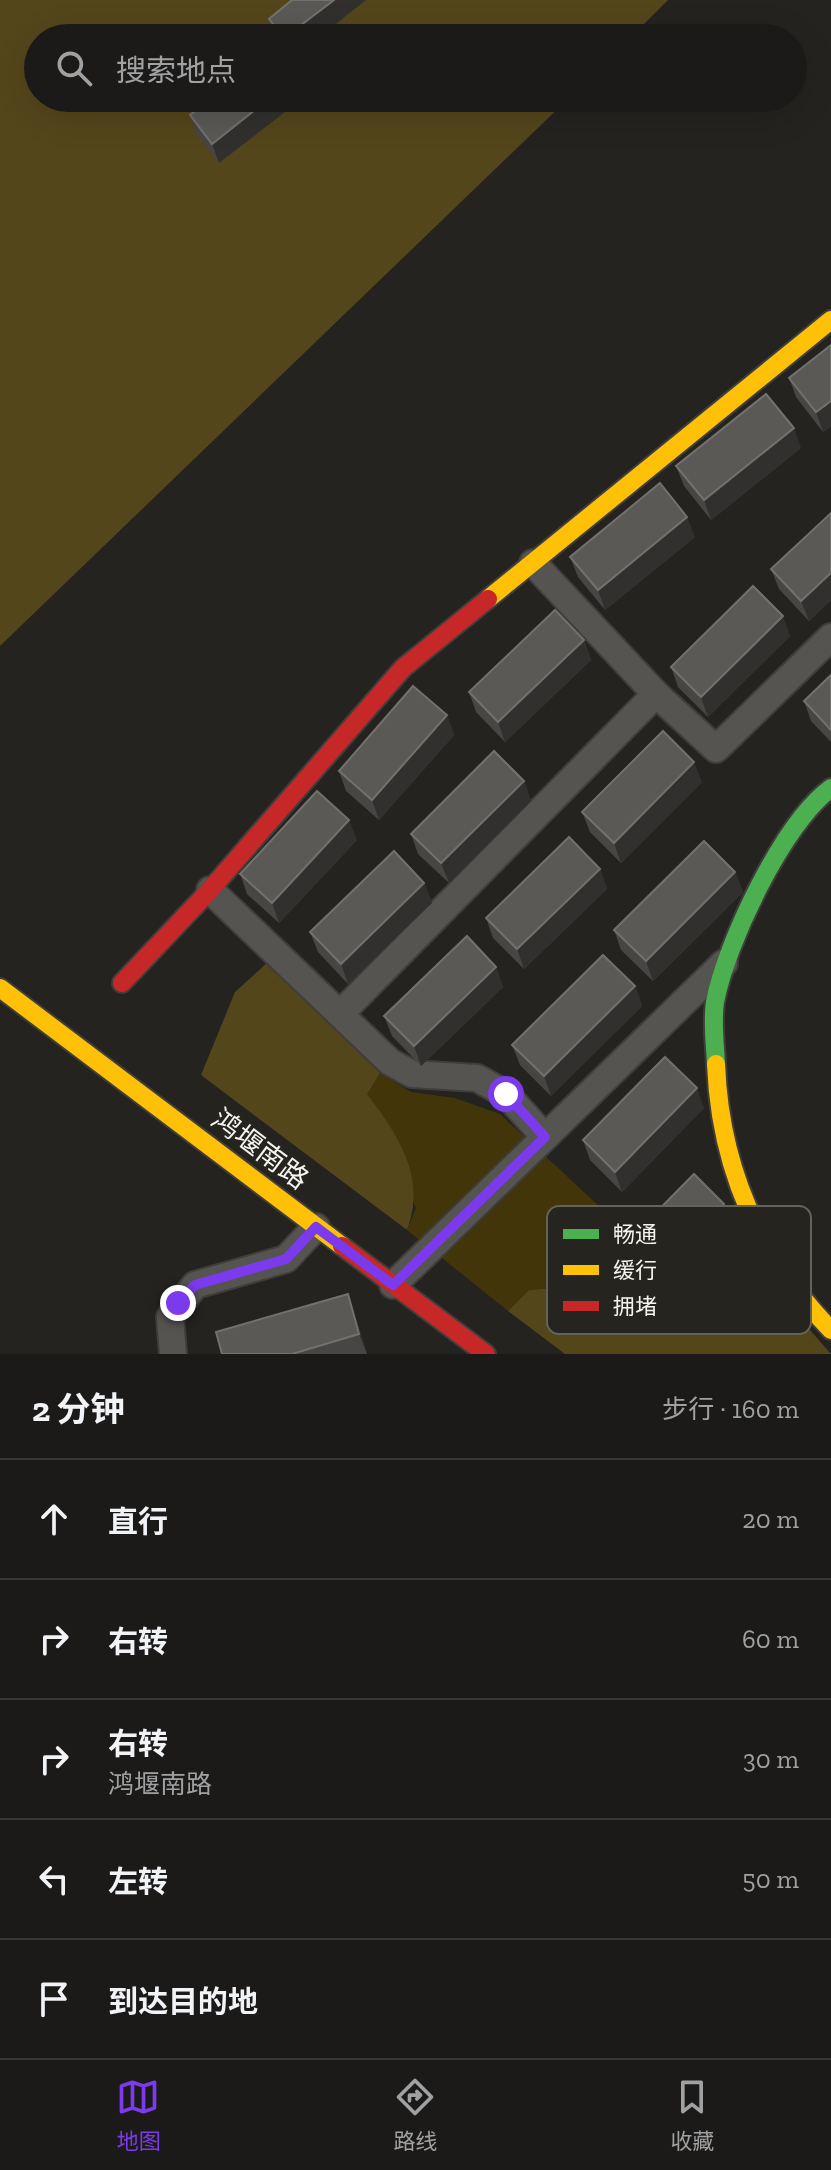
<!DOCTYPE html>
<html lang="zh">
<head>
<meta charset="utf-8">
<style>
	body { margin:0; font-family:"Zilla Slab","Noto Sans SC",serif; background:#282725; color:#f1f3f6 }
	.stop { position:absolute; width:24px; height:24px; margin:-18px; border:6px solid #7c3aed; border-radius:50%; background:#fff }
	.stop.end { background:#7c3aed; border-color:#fff; box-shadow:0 2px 8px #0008 }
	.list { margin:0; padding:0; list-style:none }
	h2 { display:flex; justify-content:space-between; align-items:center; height:104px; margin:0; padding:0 32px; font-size:34px }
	h2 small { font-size:26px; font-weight:400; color:#a0a1a2 }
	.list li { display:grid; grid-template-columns:52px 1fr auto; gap:24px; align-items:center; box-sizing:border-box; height:120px; padding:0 32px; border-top:2px solid #393837 }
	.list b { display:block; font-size:30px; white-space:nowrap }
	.list p { margin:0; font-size:26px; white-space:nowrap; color:#a0a1a2 }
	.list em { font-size:26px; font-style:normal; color:#a0a1a2 }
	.icon { flex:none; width:44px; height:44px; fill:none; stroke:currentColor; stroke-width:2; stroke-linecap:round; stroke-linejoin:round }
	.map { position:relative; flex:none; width:831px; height:1354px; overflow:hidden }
	.search { position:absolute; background:#1b1a18; box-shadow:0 8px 32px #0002; left:24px; right:24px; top:24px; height:88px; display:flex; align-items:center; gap:20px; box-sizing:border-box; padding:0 28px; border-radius:44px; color:#a0a1a2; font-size:30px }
	.sheet { height:704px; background:#1b1a18 }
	nav { display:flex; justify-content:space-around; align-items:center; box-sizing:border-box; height:112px; border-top:2px solid #393837; background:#1b1a18; font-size:22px; color:#a0a1a2 }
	nav a { display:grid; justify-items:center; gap:4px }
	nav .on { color:#7c3aed }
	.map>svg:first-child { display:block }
</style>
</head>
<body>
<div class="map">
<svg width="831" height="1354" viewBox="0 0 831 1354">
	<rect width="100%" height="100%" fill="#242320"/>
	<polygon fill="#423509" points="380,1073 411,1092 455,1098 500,1114 600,1207 567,1243 579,1286 529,1290 508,1311 407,1230 416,1208 366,1094"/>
	<g fill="#54461b">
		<polygon points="0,0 668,0 630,38 38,38 38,98 569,98 0,646"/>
		<path d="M268 962 380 1073 367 1094C398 1135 427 1177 407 1230L201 1075 235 992Z"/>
		<polygon points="600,1207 628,1234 615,1272 655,1304 706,1312 768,1282 831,1354 565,1354 508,1311 529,1290 579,1286 567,1243"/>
	</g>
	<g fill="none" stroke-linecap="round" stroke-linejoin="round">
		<g stroke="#3f3e3c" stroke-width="30">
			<g id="street">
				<polyline points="533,563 656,694 716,749 831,637"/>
				<polyline points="210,890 390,1062 412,1074 477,1078 506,1094 545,1137"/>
				<polyline points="340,1014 656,694"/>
				<polyline points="393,1285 724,963"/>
				<polyline points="173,1354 170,1317 195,1285 286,1259 316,1227"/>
			</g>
		</g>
		<g stroke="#3f3e3c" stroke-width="22">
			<path id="fast" d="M716 1064C715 1044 712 1022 715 1002 726 944 783 823 831 788"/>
		</g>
		<g stroke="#3f3e3c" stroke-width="22">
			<g id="slow">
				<polyline points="488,599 831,320"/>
				<polyline points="0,988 342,1246"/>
				<path d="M716 1064C720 1167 759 1256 831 1330"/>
			</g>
		</g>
		<g stroke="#3f3e3c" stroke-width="22">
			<g id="jam">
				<polyline points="122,983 210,890 403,668 488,599"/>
				<polyline points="342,1246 486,1354"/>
			</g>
		</g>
		<use href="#street" stroke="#555451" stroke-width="26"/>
		<use href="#fast" stroke="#4caf50" stroke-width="18"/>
		<use href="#slow" stroke="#ffc107" stroke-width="18"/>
		<use href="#jam" stroke="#c62828" stroke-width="18"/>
	</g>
	<g fill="#474644">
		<polygon points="366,0 318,38 276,38 269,19"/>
		<polygon points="285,112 219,163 197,135 190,115"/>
		<polygon points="831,345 831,426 823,432 796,397 789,378"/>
		<polygon points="801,448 711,520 684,486 676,466"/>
		<polygon points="831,513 831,600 809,621 779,589 771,569"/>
		<polygon points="695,537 605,610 578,577 570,557"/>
		<polygon points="790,636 708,717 678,687 671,667"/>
		<polygon points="584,640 591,660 505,742 476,712 469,692"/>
		<polygon points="831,675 831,742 811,721 804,701"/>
		<polygon points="447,715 454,735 379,820 346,791 339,771"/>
		<polygon points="524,781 531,801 449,883 418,854 411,834"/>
		<polygon points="702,782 621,863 590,832 582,812"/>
		<polygon points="357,840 279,923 247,894 240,874"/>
		<polygon points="600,869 607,889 524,969 493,938 486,918"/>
		<polygon points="735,872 743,892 653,981 621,950 614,930"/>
		<polygon points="424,883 432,903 348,984 318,952 310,932"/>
		<polygon points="496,967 503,987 421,1066 392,1036 384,1016"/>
		<polygon points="635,986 642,1006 551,1096 520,1065 512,1045"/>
		<polygon points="704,1108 622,1192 590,1160 583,1140"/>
		<polygon points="724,1204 732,1224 664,1293 633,1263 626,1243"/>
		<polygon points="348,1294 367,1354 222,1354"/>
	</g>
	<g fill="#31302e">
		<polygon points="334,0 366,0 318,38 286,38"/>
		<polygon points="270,98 280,98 285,112 219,163 212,144"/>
		<polygon points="831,401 831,426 823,432 816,412"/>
		<polygon points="794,428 801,448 711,520 704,500"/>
		<polygon points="687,517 695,537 605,610 598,590"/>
		<polygon points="831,573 831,600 809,621 801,601"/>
		<polygon points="783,616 790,636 708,717 701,697"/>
		<polygon points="584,640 591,660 505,742 498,722"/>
		<polygon points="447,715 454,735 379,820 372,800"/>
		<polygon points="694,762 702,782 621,863 614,843"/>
		<polygon points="524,781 531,801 449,883 441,863"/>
		<polygon points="349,820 357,840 279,923 272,903"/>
		<polygon points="600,869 607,889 524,969 517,949"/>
		<polygon points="735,872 743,892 653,981 646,961"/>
		<polygon points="424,883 432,903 348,984 341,964"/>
		<polygon points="496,967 503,987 421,1066 414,1046"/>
		<polygon points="635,986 642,1006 551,1096 544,1076"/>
		<polygon points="697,1088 704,1108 622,1192 615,1172"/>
		<polygon points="724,1204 732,1224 664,1293 657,1273"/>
		<polygon points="348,1294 355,1314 367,1354 359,1334"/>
	</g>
	<g fill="#5a5956" stroke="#72716e" stroke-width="2">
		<polygon points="292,0 334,0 284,38 269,19"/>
		<polygon points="212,98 270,98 212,144 190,115"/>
		<polygon points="831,345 831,401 816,412 789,378"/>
		<polygon points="766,394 794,428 704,500 676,466"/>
		<polygon points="660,483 687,517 598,590 570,557"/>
		<polygon points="831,513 831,573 801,601 771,569"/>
		<polygon points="753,586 783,616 701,697 671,667"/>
		<polygon points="555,610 584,640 498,722 469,692"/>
		<polygon points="831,675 831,730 804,701"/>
		<polygon points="413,686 447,715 372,800 339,771"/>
		<polygon points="663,731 694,762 614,843 582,812"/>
		<polygon points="494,751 524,781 441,863 411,834"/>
		<polygon points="317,791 349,820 272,903 240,874"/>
		<polygon points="569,837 600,869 517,949 486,918"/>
		<polygon points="704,841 735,872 646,961 614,930"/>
		<polygon points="394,851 424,883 341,964 310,932"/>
		<polygon points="467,936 496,967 414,1046 384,1016"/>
		<polygon points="603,955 635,986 544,1076 512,1045"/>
		<polygon points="665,1057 697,1088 615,1172 583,1140"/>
		<polygon points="694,1174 724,1204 657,1273 626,1243"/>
		<polygon points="348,1294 359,1334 292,1354 222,1354 216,1332"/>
	</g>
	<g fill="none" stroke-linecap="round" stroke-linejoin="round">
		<polyline stroke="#7c3aed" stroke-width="10" points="178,1303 195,1285 286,1259 316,1227 393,1285 545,1137 506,1094"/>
	</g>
	<g text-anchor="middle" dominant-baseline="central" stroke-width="8" stroke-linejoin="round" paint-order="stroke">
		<g font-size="28" fill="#f5f4f0" stroke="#26241e">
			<text transform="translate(260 1149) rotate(37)">鸿堰南路</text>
		</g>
	</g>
	<rect x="547" y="1206" width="264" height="128" rx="12" fill="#26241e" stroke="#64625d" stroke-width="2"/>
	<rect x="563" y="1229" width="36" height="10" fill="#4caf50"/>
	<rect x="563" y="1265" width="36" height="10" fill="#ffc107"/>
	<rect x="563" y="1301" width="36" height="10" fill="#c62828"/>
	<g font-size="22" fill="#f5f4f0">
		<text x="613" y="1242">畅通</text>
		<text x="613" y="1278">缓行</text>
		<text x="613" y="1314">拥堵</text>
	</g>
</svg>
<div class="stop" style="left:506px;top:1094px"></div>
<div class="stop end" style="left:178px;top:1303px"></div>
<div class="search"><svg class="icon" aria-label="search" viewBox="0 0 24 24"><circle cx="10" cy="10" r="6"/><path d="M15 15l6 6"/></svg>搜索地点</div>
</div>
<section class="sheet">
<h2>2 分钟<small>步行 · 160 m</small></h2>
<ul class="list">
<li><svg class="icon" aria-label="ahead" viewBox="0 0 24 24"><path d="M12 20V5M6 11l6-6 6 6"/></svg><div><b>直行</b></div><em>20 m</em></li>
<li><svg class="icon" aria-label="right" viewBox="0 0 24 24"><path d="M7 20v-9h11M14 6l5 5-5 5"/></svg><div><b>右转</b></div><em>60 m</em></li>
<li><svg class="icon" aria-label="right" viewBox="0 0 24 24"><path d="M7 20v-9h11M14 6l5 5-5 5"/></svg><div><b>右转</b><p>鸿堰南路</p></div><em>30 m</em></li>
<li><svg class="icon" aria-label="left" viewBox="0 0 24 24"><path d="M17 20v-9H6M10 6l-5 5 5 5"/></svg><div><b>左转</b></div><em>50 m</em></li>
<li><svg class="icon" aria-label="arrive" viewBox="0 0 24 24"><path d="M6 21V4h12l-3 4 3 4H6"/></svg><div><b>到达目的地</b></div></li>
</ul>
</section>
<nav>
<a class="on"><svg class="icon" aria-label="map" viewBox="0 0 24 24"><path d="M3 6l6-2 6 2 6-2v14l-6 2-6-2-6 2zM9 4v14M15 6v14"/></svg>地图</a>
<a><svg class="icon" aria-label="directions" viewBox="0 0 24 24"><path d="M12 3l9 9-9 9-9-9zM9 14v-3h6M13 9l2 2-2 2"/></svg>路线</a>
<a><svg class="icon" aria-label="saved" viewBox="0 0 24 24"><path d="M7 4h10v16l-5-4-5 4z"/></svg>收藏</a>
</nav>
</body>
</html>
